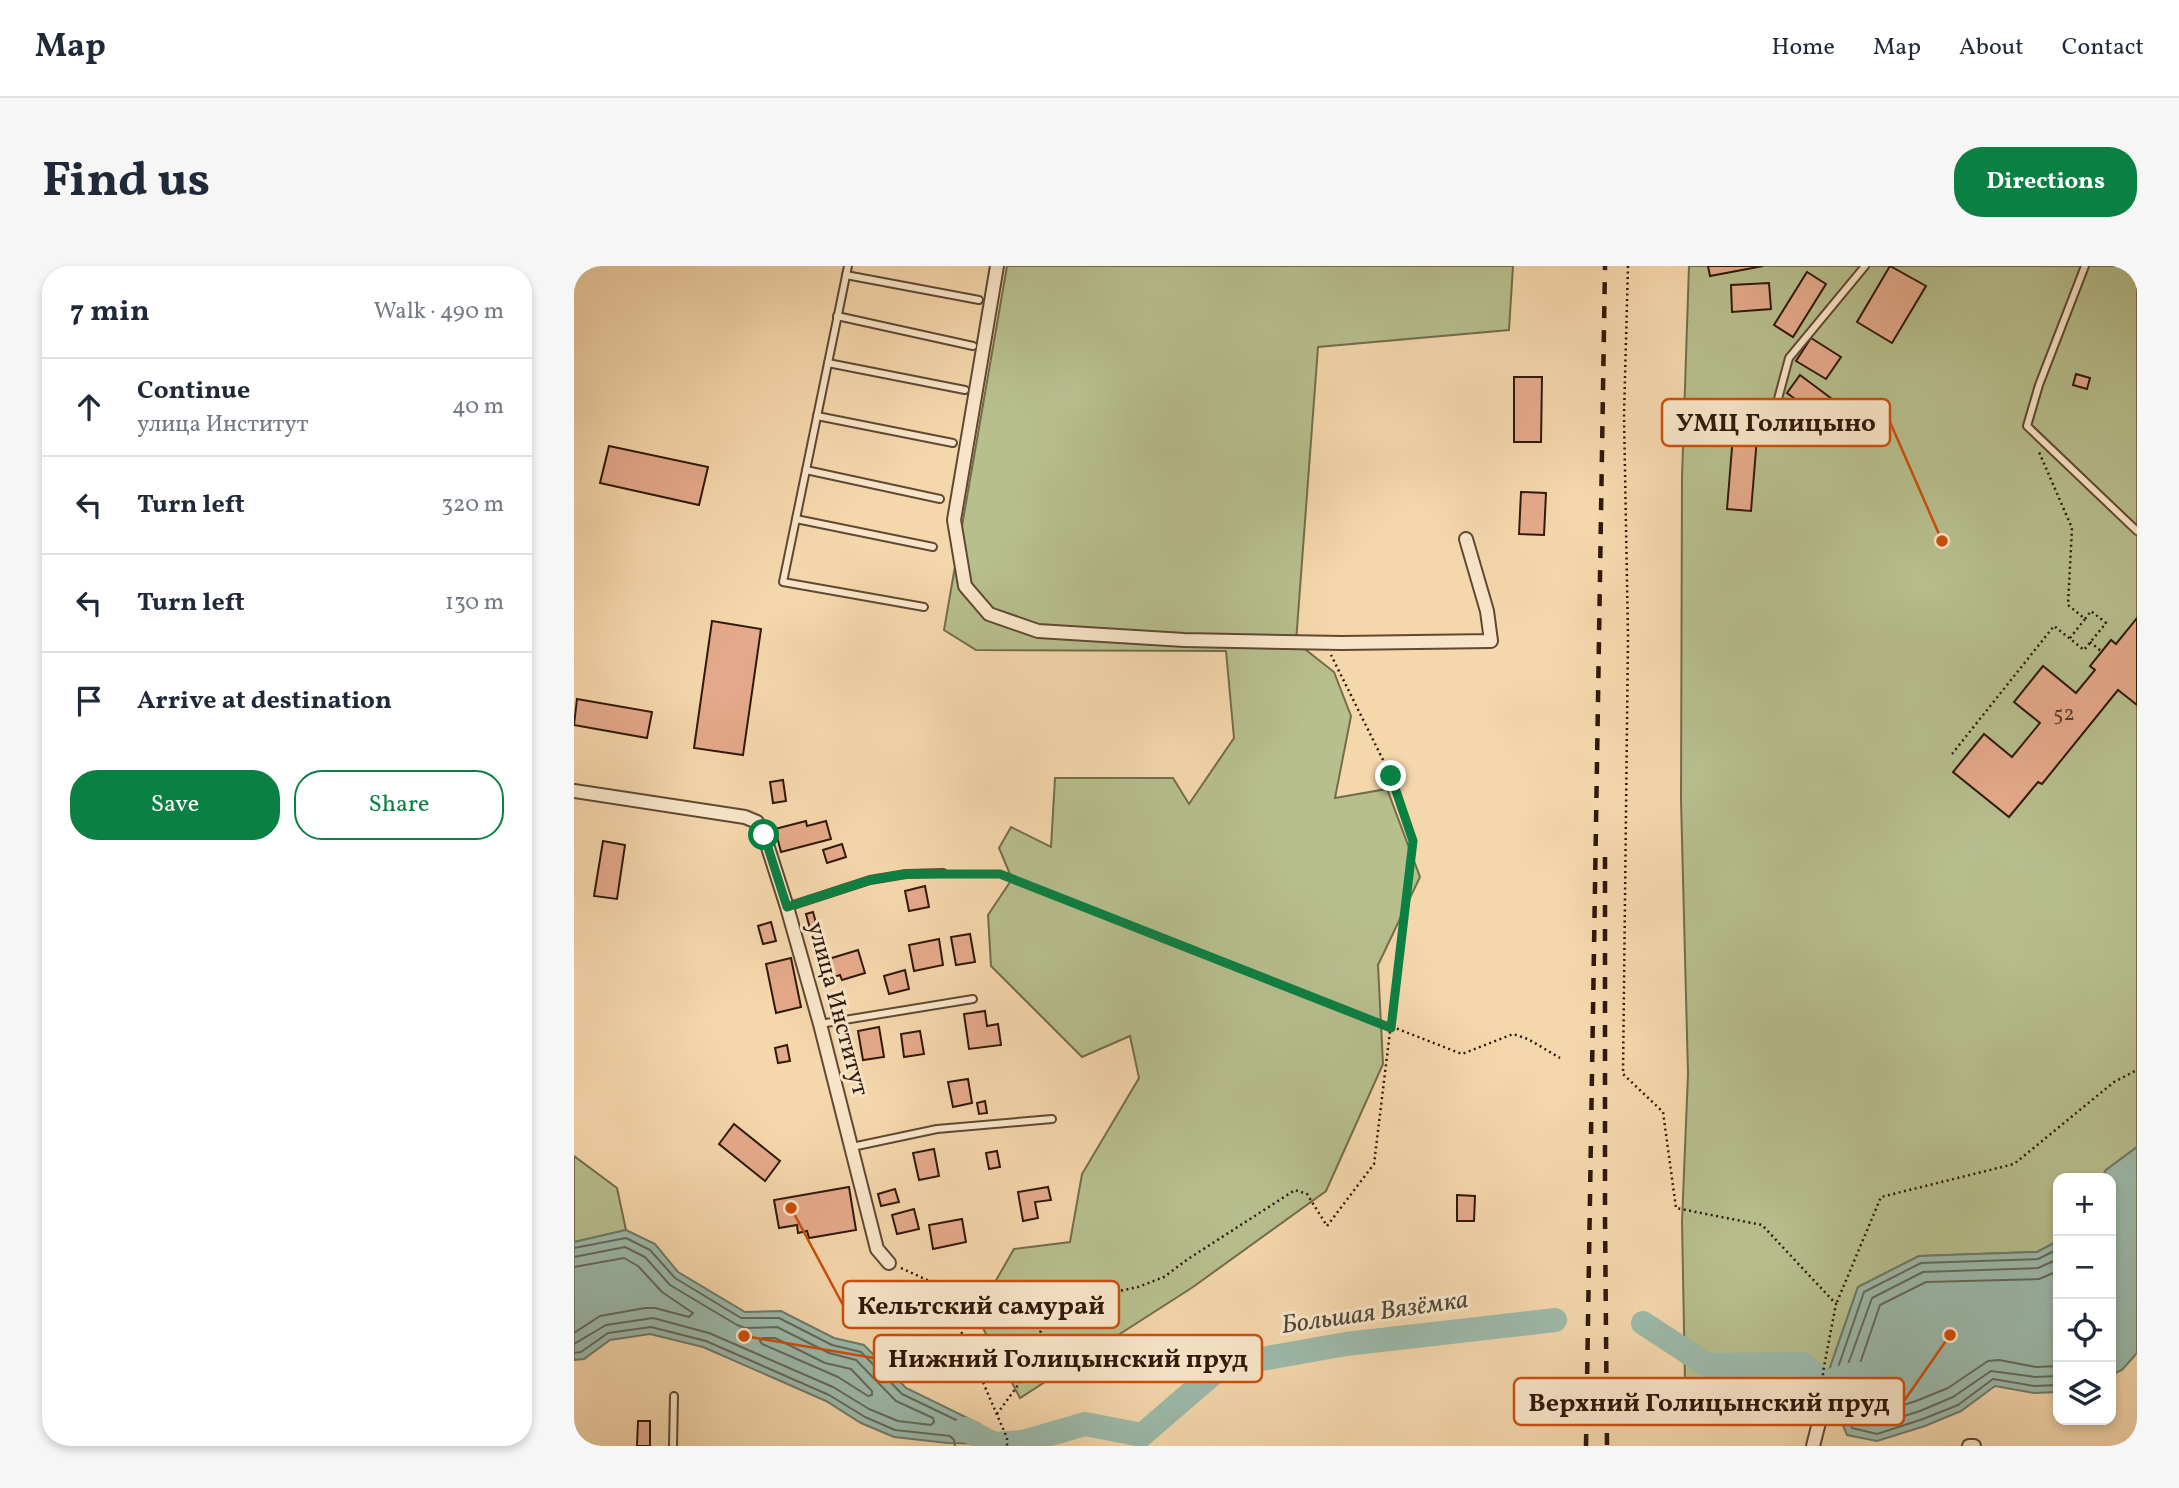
<!DOCTYPE html>
<html lang="en">
<head>
<meta charset="utf-8">
<style>
	body { margin:0; font-family:Vollkorn,serif; background:#f6f6f7; color:#1f2937 }
	.controls { position:absolute; right:21px; bottom:21px; display:grid; overflow:hidden; border-radius:14px; box-shadow:0 4px 10px #0003 }
	.controls button { width:63px; height:63px; display:grid; place-items:center; padding:0; border:0; border-bottom:2px solid #e0e1e3; background:#fff; color:#1f2937; font:35px sans-serif }
	.stop { position:absolute; width:21px; height:21px; margin:-16px; border:5px solid #0b8043; border-radius:50%; background:#fff }
	.stop.end { background:#0b8043; border-color:#fff; box-shadow:0 2px 7px #0008 }
	.list { margin:0; padding:0; list-style:none }
	h2 { display:flex; justify-content:space-between; align-items:center; height:91px; margin:0; padding:0 28px; font-size:30px }
	h2 small { font-size:23px; font-weight:400; color:#747a83 }
	.list li { display:grid; grid-template-columns:46px 1fr auto; gap:21px; align-items:center; box-sizing:border-box; height:98px; padding:0 28px; border-top:2px solid #e0e1e3 }
	.list b { display:block; font-size:26px; white-space:nowrap }
	.list p { margin:0; font-size:23px; white-space:nowrap; color:#747a83 }
	.list em { font-size:23px; font-style:normal; color:#747a83 }
	.actions { display:flex; gap:14px; padding:21px 28px }
	.actions a { flex:1; padding:16px 0; border:2px solid #0b8043; border-radius:28px; text-align:center; font-size:24px; color:#0b8043 }
	.actions .main { background:#0b8043; color:#fff }
	.icon { flex:none; width:38px; height:38px; fill:none; stroke:currentColor; stroke-width:2; stroke-linecap:round; stroke-linejoin:round }
	.map { position:relative; flex:none; width:1563px; height:1180px; overflow:hidden; border-radius:28px }
	header { display:flex; align-items:center; gap:42px; box-sizing:border-box; height:98px; padding:0 35px; background:#fff; border-bottom:2px solid #e0e1e3 }
	header strong { font-size:33px }
	nav { display:flex; gap:38px; margin-inline-start:auto; font-size:24px }
	.intro { display:flex; align-items:center; justify-content:space-between; box-sizing:border-box; height:168px; padding:0 42px }
	h1 { margin:0; font-size:49px }
	.button { padding:18px 32px; border-radius:28px; background:#0b8043; color:#fff; font-size:24px; font-weight:700 }
	main { display:flex; gap:42px; padding:0 42px }
	aside { flex:1; background:#fff; border-radius:28px; box-shadow:0 4px 10px #0003 }
	.map>svg:first-child { display:block }
</style>
</head>
<body>
<header>
<strong>Map</strong>
<nav><a>Home</a><a>Map</a><a>About</a><a>Contact</a></nav>
</header>
<div class="intro"><h1>Find us</h1><a class="button">Directions</a></div>
<main>
<aside>
<h2>7 min<small>Walk · 490 m</small></h2>
<ul class="list">
<li><svg class="icon" aria-label="ahead" viewBox="0 0 24 24"><path d="M12 20V5M6 11l6-6 6 6"/></svg><div><b>Continue</b><p>улица Институт</p></div><em>40 m</em></li>
<li><svg class="icon" aria-label="left" viewBox="0 0 24 24"><path d="M17 20v-9H6M10 6l-5 5 5 5"/></svg><div><b>Turn left</b></div><em>320 m</em></li>
<li><svg class="icon" aria-label="left" viewBox="0 0 24 24"><path d="M17 20v-9H6M10 6l-5 5 5 5"/></svg><div><b>Turn left</b></div><em>130 m</em></li>
<li><svg class="icon" aria-label="arrive" viewBox="0 0 24 24"><path d="M6 21V4h12l-3 4 3 4H6"/></svg><div><b>Arrive at destination</b></div></li>
</ul>
<div class="actions"><a class="main">Save</a><a>Share</a></div>
</aside>
<div class="map">
<svg width="1563" height="1180" viewBox="0 0 1563 1180">
	<rect width="100%" height="100%" fill="#f5d7ac"/>
	<filter id="stains"><feTurbulence type="fractalNoise" baseFrequency=".00286" numOctaves="4"/><feColorMatrix values="0 0 0 0 .2 0 0 0 0 .09 0 0 0 0 .02 0 0 0 .5 -.17"/></filter>
	<radialGradient id="worn" r=".72"><stop offset=".6" stop-color="#630" stop-opacity="0"/><stop offset="1" stop-color="#630" stop-opacity=".3"/></radialGradient>
	<g fill="#b7bf8d" stroke="#746c4c" stroke-width="2">
		<polygon points="433,0 939,0 935,64 744,81 722,376 760,406 777,450 761,532 813,523 846,611 804,699 809,798 752,925 619,1021 446,1132 402,1049 440,983 496,976 508,908 565,812 556,770 508,791 417,700 414,649 438,613 425,582 437,561 477,581 481,512 599,512 615,538 660,472 652,385 402,384 370,364"/>
		<polygon points="1115,0 1563,0 1563,881 1532,904 1528,912 1484,912 1484,975 1463,986 1345,990 1284,1021 1251,1116 1111,1116 1108,956 1114,808 1107,534 1108,211"/>
		<polygon points="0,890 43,922 52,964 0,976"/>
	</g>
	<g fill="#9cbaab" stroke="#717a6b" stroke-width="2">
		<polygon points="1563,881 1563,1087 1548,1104 1537,1109 1537,912 1528,912 1532,904"/>
		<polygon points="52,964 81,978 104,1006 171,1046 207,1045 260,1072 290,1079 332,1122 406,1158 420,1178 374,1177 320,1171 287,1157 252,1135 129,1081 76,1068 36,1074 10,1093 0,1094 0,976"/>
		<polygon points="1484,975 1484,1126 1460,1127 1421,1120 1387,1145 1351,1160 1303,1175 1273,1169 1251,1116 1284,1021 1345,990 1463,986"/>
	</g>
	<g fill="none" stroke-linecap="round" stroke-linejoin="round">
		<g stroke="#666a5b" stroke-width="2">
			<polyline points="0,982 52,972 76,984 101,1012 167,1052 205,1052 258,1079 287,1086 328,1128 401,1163 413,1180"/>
			<polyline points="1484,983 1464,993 1347,997 1290,1026 1259,1116 1278,1162 1303,1168 1349,1153 1384,1139 1419,1113 1460,1120 1484,1119"/>
			<polyline points="0,991 51,981 71,991 96,1019 163,1059 171,1062 203,1061 255,1087 282,1094 322,1135 359,1152 360,1156 357,1159 324,1155 295,1143 259,1121 135,1067 79,1052 32,1059 0,1078"/>
			<polyline points="1484,993 1464,1002 1349,1006 1298,1032 1268,1115 1284,1154 1302,1159 1346,1145 1379,1131 1417,1105 1461,1111 1484,1110"/>
			<polyline points="0,1001 50,992 64,1000 88,1026 119,1047 115,1051 81,1042 71,1042 26,1050 0,1067"/>
			<polyline points="1484,1005 1465,1013 1352,1016 1306,1039 1280,1115 1292,1145 1302,1148 1342,1135 1374,1122 1414,1095 1425,1094 1462,1101 1484,1100"/>
			<polygon points="189,1072 201,1072 251,1097 277,1103 298,1125 298,1129 294,1130 264,1111 188,1078 186,1075"/>
			<polyline points="0,1087 7,1086 34,1067 77,1061 132,1075 255,1129 291,1151 321,1164 376,1170 380,1174 381,1180"/>
		</g>
		<g stroke="#9cbaab" stroke-width="24">
			<polyline points="1069,1057 1133,1099 1229,1098 1251,1116 1283,1107"/>
			<polyline points="391,1163 420,1178 449,1176 511,1158 568,1169 648,1100 772,1078 981,1054"/>
		</g>
	</g>
	<g fill="#e5aa8b" stroke="#30190b" stroke-width="2">
		<polygon points="1134,0 1189,0 1136,10"/>
		<polygon points="1316,0 1352,20 1318,77 1283,56"/>
		<polygon points="1233,6 1252,18 1219,71 1200,59"/>
		<polygon points="1195,17 1197,43 1158,46 1157,19"/>
		<polygon points="1237,72 1267,91 1252,113 1222,95"/>
		<polygon points="1502,108 1516,112 1513,123 1499,119"/>
		<polygon points="1226,109 1266,139 1254,157 1213,127"/>
		<polygon points="940,111 968,111 967,176 940,176"/>
		<polygon points="1161,145 1185,147 1177,245 1153,243"/>
		<polygon points="35,180 134,201 125,239 26,217"/>
		<polygon points="947,226 972,227 970,269 945,268"/>
		<polygon points="1563,352 1563,439 1544,424 1468,518 1464,516 1435,551 1379,506 1410,468 1438,491 1466,457 1440,436 1469,400 1502,427 1521,404 1516,400 1537,374 1542,378"/>
		<polygon points="138,355 187,363 169,489 120,482"/>
		<polygon points="3,433 78,446 73,472 0,459"/>
		<polygon points="209,514 212,535 199,537 196,516"/>
		<polygon points="232,555 233,560 252,555 257,573 207,586 201,563"/>
		<polygon points="29,575 51,579 43,633 20,630"/>
		<polygon points="268,578 272,591 253,597 249,584"/>
		<polygon points="351,620 355,641 335,645 331,625"/>
		<polygon points="239,646 250,686 243,688 232,648"/>
		<polygon points="197,656 202,675 189,678 184,660"/>
		<polygon points="396,668 401,696 382,699 377,671"/>
		<polygon points="365,673 369,699 340,705 335,679"/>
		<polygon points="284,684 291,707 268,714 266,709 254,713 248,695"/>
		<polygon points="217,692 227,741 202,747 192,698"/>
		<polygon points="331,704 335,723 315,728 310,710"/>
		<polygon points="411,745 413,760 424,758 427,779 395,783 390,748"/>
		<polygon points="305,761 310,791 289,794 284,765"/>
		<polygon points="346,765 350,788 330,791 327,768"/>
		<polygon points="213,779 216,795 204,797 201,782"/>
		<polygon points="394,813 398,837 379,841 374,816"/>
		<polygon points="411,835 413,847 405,848 403,837"/>
		<polygon points="160,858 206,895 191,915 145,878"/>
		<polygon points="360,883 365,910 345,914 339,887"/>
		<polygon points="423,885 426,901 415,903 412,887"/>
		<polygon points="275,921 282,964 235,972 233,965 224,967 223,959 205,962 200,934"/>
		<polygon points="474,921 477,934 461,936 464,952 449,955 444,926"/>
		<polygon points="321,923 325,936 307,940 304,928"/>
		<polygon points="883,929 901,930 900,955 883,955"/>
		<polygon points="340,943 345,963 323,968 318,949"/>
		<polygon points="388,953 392,976 359,983 355,959"/>
		<polygon points="64,1155 76,1155 76,1180 63,1180"/>
	</g>
	<g fill="none" stroke-linecap="round" stroke-linejoin="round">
		<g stroke="#614833" stroke-width="10">
			<g id="service">
				<polyline points="274,0 209,316 350,341"/>
				<polyline points="1511,0 1465,119 1453,160 1563,265"/>
				<polyline points="272,9 405,34"/>
				<polyline points="263,50 399,80"/>
				<polyline points="254,97 391,124"/>
				<polyline points="1201,144 1215,92 1291,0"/>
				<polyline points="243,150 379,177"/>
				<polyline points="232,204 366,233"/>
				<polyline points="222,253 359,281"/>
				<polyline points="213,641 296,614 332,608 369,607"/>
				<polyline points="246,758 399,733"/>
				<polyline points="278,881 363,863 478,853"/>
				<polyline points="99,1180 100,1130"/>
			</g>
		</g>
		<g stroke="#614833" stroke-width="16">
			<g id="minor">
				<polyline points="423,0 380,254 391,320 415,348 464,365 610,374 768,377 917,375 913,345 892,273"/>
				<polyline points="0,525 171,551 183,556 190,569 213,641 246,758 303,983 315,997"/>
				<polyline points="1239,1180 1249,1141"/>
				<polyline points="1395,1180 1400,1180"/>
			</g>
		</g>
		<g stroke="#30190b" stroke-width="2.5" stroke-dasharray="2 3.5" stroke-linecap="butt">
			<polyline points="1054,0 1050,149 1054,371 1049,808 1089,846 1102,942 1188,959 1262,1038 1249,1106 1249,1131"/>
			<polyline points="1496,372 1511,353"/>
			<polyline points="1516,376 1527,385"/>
			<polyline points="1378,488 1480,360 1510,384 1532,357 1517,345 1511,353 1494,339 1498,262 1465,186"/>
			<polyline points="379,607 426,608 888,788 939,768 954,773 986,792"/>
			<polyline points="327,1002 364,1019 371,1028 433,1172 433,1180"/>
			<polyline points="1263,1036 1307,931 1440,898 1540,816 1563,804"/>
			<polyline points="423,1148 455,1104 470,1054 475,1045 488,1037 564,1021 590,1011 614,993 721,924 733,928 753,960 800,898 839,575 817,510 757,389"/>
		</g>
		<use href="#service" stroke="#f8e5c9" stroke-width="6"/>
		<use href="#minor" stroke="#f8e5c9" stroke-width="12"/>
		<g stroke="#30190b" stroke-width="4.5" stroke-dasharray="12 12" stroke-linecap="butt">
			<polyline points="1031,591 1031,950 1033,1180"/>
			<polyline points="1012,1180 1031,0"/>
		</g>
	</g>
	<g fill="none" stroke-linecap="round" stroke-linejoin="round">
		<polyline stroke="#0b8043" stroke-width="9" points="190,569 213,641 296,614 332,608 426,608 817,762 839,575 817,510"/>
	</g>
	<g text-anchor="middle" dominant-baseline="central" stroke-width="6" stroke-linejoin="round" paint-order="stroke">
		<g font-size="21" fill="#5d3d2b">
			<text x="1490" y="448">52</text>
		</g>
		<g font-size="24" fill="#30190b" stroke="#f8e5c9">
			<text transform="translate(263 743) rotate(75)">улица Институт</text>
		</g>
		<g font-size="26" font-style="italic" fill="#50493b" stroke="#f8e5c9">
			<text transform="translate(801 1047) rotate(-8)">Большая Вязёмка</text>
		</g>
	</g>
	<path fill="none" stroke="#cc4f0c" stroke-width="2.5" d="M1368 275L1316 156M217 942L269 1039M170 1070L300 1092M1376 1069L1330 1135"/>
	<g fill="#cc4f0c" stroke="#f8e5c9" stroke-width="2.5">
		<circle cx="1368" cy="275" r="7"/>
		<circle cx="217" cy="942" r="7"/>
		<circle cx="170" cy="1070" r="7"/>
		<circle cx="1376" cy="1069" r="7"/>
	</g>
	<g fill="#f8e5c9" stroke="#cc4f0c" stroke-width="2.5">
		<rect x="1088" y="133" width="228" height="47" rx="7"/>
		<rect x="269" y="1015" width="276" height="47" rx="7"/>
		<rect x="300" y="1069" width="388" height="47" rx="7"/>
		<rect x="940" y="1112" width="390" height="47" rx="7"/>
	</g>
	<g font-size="26" text-anchor="middle" font-weight="bold" fill="#30190b">
		<text x="1202" y="165">УМЦ Голицыно</text>
		<text x="407" y="1048">Кельтский самурай</text>
		<text x="494" y="1101">Нижний Голицынский пруд</text>
		<text x="1135" y="1145">Верхний Голицынский пруд</text>
	</g>
	<rect width="100%" height="100%" filter="url(#stains)"/>
	<rect width="100%" height="100%" fill="url(#worn)"/>
</svg>
<div class="controls">
<button>+</button>
<button>−</button>
<button><svg class="icon" aria-label="locate" viewBox="0 0 24 24"><circle cx="12" cy="12" r="6"/><path d="M12 2v4M12 18v4M2 12h4M18 12h4"/></svg></button>
<button><svg class="icon" aria-label="layers" viewBox="0 0 24 24"><path d="M12 4l9 5-9 5-9-5zM3 14l9 5 9-5"/></svg></button>
</div>
<div class="stop" style="left:190px;top:569px"></div>
<div class="stop end" style="left:817px;top:510px"></div>
</div>
</main>
</body>
</html>
